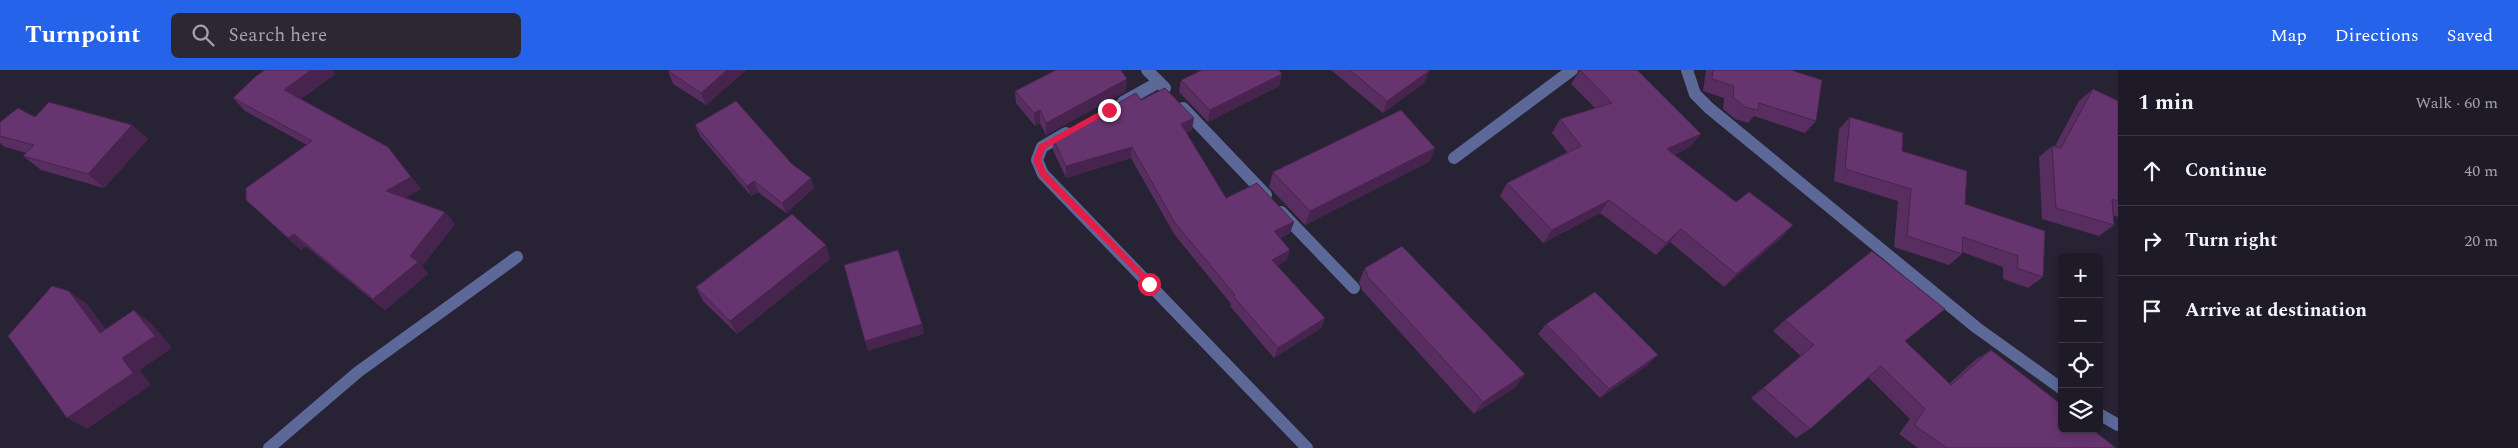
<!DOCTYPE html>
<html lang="en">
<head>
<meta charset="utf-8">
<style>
	body { margin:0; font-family:Spectral,serif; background:#2b2733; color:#f1f3f6 }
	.controls { position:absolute; right:15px; bottom:15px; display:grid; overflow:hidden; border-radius:8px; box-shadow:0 2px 8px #0003 }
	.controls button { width:45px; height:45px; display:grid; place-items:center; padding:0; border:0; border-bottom:1px solid #3c3844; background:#1e1a27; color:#f1f3f6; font:25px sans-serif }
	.stop { position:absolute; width:15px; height:15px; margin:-11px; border:4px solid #e11d48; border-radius:50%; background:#fff }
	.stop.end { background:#e11d48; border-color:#fff; box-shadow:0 1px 5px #0008 }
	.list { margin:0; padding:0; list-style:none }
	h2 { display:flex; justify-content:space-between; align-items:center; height:65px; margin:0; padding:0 20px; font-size:21px }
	h2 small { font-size:16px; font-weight:400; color:#a1a1a7 }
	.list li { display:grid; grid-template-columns:32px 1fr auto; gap:15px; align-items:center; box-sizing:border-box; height:70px; padding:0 20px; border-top:1px solid #3c3844 }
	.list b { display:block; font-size:19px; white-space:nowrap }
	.list em { font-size:16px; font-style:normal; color:#a1a1a7 }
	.icon { flex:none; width:28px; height:28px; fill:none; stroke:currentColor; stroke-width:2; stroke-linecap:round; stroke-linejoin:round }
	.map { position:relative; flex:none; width:2118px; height:378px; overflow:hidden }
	header { display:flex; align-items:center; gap:30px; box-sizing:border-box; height:70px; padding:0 25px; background:#2563eb; color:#fff }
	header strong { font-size:24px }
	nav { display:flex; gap:28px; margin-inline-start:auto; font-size:18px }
	.search { width:350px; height:45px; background:#2b2733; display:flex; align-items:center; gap:12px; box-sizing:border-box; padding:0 18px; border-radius:8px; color:#a1a1a7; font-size:19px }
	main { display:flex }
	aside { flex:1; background:#1e1a27 }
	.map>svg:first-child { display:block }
</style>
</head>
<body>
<header>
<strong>Turnpoint</strong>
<div class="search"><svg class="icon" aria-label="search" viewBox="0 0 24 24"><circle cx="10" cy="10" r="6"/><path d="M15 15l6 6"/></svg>Search here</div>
<nav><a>Map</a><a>Directions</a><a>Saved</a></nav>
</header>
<main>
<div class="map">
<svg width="2118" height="378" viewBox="0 0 2118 378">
	<rect width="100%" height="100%" fill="#282334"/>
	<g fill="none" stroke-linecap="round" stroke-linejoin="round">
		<g stroke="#5c6998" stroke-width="12">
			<polyline points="1147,0 1165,18"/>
			<polyline points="1687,0 1695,24 1709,38 1977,258 2062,319"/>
			<polyline points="1123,32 1159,12"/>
			<polyline points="1183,38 1266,125"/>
			<polyline points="1066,63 1042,77 1037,90 1043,104 1307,378"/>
			<polyline points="1454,88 1572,0"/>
			<polyline points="1281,142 1354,218"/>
			<polyline points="2099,344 2118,355"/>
			<polyline points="269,378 358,302 517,187"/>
		</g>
	</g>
	<g fill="#582d5f">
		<polygon points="265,0 332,0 335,4 301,29 388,77 421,119 405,128 455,154 422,196 428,204 385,240 306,176 301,180 246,130 307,75 245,41 233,28"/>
		<polygon points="746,0 706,35 673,14 668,1"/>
		<polygon points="1331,0 1429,0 1429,1 1424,13 1383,43"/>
		<polygon points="1580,0 1690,77 1674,85 1736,132 1793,155 1781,168 1724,217 1670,172 1656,185 1600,143 1543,173 1500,126 1507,113 1567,82 1552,63 1560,49 1595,38 1571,14"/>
		<polygon points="1706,0 1791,0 1816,51 1805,63 1754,46 1748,53 1735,49 1723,39 1724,28 1703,21"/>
		<polygon points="1282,4 1279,16 1208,52 1179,22 1181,10"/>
		<polygon points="2093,19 2118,31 2118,147 2113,145 2114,155 2099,166 2042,149 2039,87 2052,76 2055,76 2079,31"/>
		<polygon points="1015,21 1126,21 1046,65 1040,53 1035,56 1016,33"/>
		<polygon points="35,47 132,55 148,69 104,118 41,100 23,86 26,83 5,77 0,73 0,52"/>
		<polygon points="1850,47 1902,81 1965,134 2043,207 2028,218 2003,209 2003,197 1962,182 1962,184 1949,195 1894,177 1898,131 1834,111 1839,59"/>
		<polygon points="695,55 792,94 811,108 814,118 786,143 758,122 751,126 700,66"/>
		<polygon points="1192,60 1186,63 1226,128 1294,152 1290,163 1280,168 1287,190 1277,196 1325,248 1321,258 1274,288 1230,236 1231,234 1174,164 1131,88 1066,108 1053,80 1053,69"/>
		<polygon points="1435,78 1429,92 1305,155 1269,117 1273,102"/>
		<polygon points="830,189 737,264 703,231 696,217"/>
		<polygon points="1365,198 1516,317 1474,344 1362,220 1359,212"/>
		<polygon points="1785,250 1905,271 1949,314 1975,290 1991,280 2116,378 1918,378 1899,364 1910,349 1868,307 1810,359 1796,368 1751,328 1801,286 1773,261"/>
		<polygon points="1546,254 1648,295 1600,328 1538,264"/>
	</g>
	<g fill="#47244d">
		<polygon points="311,0 332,0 335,4 295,33 284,20"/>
		<polygon points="727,0 746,0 706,35 701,23"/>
		<polygon points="1429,1 1424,13 1383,43 1387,31"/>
		<polygon points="1282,4 1279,16 1208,52 1210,40"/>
		<polygon points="1127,9 1126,21 1046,65 1046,53"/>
		<polygon points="1040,40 1040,53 1035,56 1034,43"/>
		<polygon points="1194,48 1192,60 1179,66 1181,54"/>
		<polygon points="132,55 148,69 104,118 88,104"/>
		<polygon points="1701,64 1690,77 1657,93 1667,79"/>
		<polygon points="388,77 421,119 396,133 386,121"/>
		<polygon points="1132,77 1131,88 1066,108 1066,96"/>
		<polygon points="1435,78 1429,92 1305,155 1310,141"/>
		<polygon points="811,108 814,118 786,143 782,133"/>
		<polygon points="754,111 758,122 751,126 747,116"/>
		<polygon points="1609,130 1600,143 1543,173 1552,160"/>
		<polygon points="445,142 455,154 422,196 428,204 385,240 373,229 410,186"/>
		<polygon points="1294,152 1290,163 1271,172 1274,161"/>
		<polygon points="1793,155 1781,168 1724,217 1736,204"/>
		<polygon points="1681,159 1670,172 1656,185 1666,173"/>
		<polygon points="294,164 306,176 301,180 288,168"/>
		<polygon points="826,175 830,189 737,264 730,251"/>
		<polygon points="1290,180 1287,190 1269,201 1272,190"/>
		<polygon points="69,221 87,234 118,275 100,263"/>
		<polygon points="134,240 151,253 172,278 140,300 151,315 87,359 67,348 122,288"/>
		<polygon points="1325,248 1321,258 1274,288 1278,278"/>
		<polygon points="922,254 924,264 868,281 865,271"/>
		<polygon points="1658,285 1648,295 1600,328 1609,319"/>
		<polygon points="1525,304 1516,317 1474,344 1483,332"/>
	</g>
	<g fill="#66346e" stroke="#47244d">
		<polygon points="265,0 311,0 284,20 388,77 411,107 386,121 445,142 410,186 418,192 373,229 294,164 288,168 246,130 246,118 312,71 233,28 256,6"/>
		<polygon points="669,0 727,0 701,23 668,1"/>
		<polygon points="1056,0 1121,0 1127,9 1046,53 1040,40 1034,43 1015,21"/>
		<polygon points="1202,0 1279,0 1282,4 1210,40 1181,10"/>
		<polygon points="1350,0 1429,0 1429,1 1387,31"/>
		<polygon points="1580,0 1637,0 1701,64 1667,79 1736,132 1749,122 1793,155 1736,204 1681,159 1666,173 1609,130 1552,160 1507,113 1581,76 1560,49 1612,33"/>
		<polygon points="1713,0 1791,0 1822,10 1816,51 1759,33 1758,40 1745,37 1733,27 1734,16 1712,9"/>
		<polygon points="1165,18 1194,48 1181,54 1226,128 1257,113 1294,152 1274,161 1290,180 1272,190 1325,248 1278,278 1233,226 1235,225 1175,153 1132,77 1066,96 1053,69 1136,23 1141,30"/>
		<polygon points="2093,19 2118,31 2118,131 2112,129 2114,155 2056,138 2052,76 2061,78"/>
		<polygon points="736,31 792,94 811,108 782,133 754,111 747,116 695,55"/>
		<polygon points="49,32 132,55 88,104 23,86 34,75 0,66 0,52 18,38 35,47"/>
		<polygon points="1401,40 1435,78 1310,141 1273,102"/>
		<polygon points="1850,47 1903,63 1902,81 1967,101 1965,134 2045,161 2043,207 2017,198 2018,186 1963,167 1962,184 1907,166 1911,119 1845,99"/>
		<polygon points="792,144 826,175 730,251 696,217"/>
		<polygon points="1402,176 1525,304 1483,332 1368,207 1365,198"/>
		<polygon points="898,180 922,254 865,271 844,195"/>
		<polygon points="1872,181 1945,239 1905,271 1951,315 1991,280 2062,335 2062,359 2092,359 2116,378 1947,378 1914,355 1925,339 1881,296 1810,359 1763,318 1814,275 1785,250"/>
		<polygon points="52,216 69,221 100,263 134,240 155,266 122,288 133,303 67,348 8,266"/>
		<polygon points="1595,222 1658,285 1609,319 1546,254"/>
	</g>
	<polygon fill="#e11d48" points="1106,38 1113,40 1045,79 1041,90 1046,102 1152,211 1152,216 1149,217 1040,106 1033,90 1039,75"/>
</svg>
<div class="controls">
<button>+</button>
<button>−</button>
<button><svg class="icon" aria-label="locate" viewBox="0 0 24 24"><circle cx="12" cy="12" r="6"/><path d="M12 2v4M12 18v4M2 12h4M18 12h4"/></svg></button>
<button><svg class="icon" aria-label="layers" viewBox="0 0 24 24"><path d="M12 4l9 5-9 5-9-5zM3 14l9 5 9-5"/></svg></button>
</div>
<div class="stop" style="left:1149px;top:214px"></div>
<div class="stop end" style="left:1109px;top:40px"></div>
</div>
<aside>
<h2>1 min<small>Walk · 60 m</small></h2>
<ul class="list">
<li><svg class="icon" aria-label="ahead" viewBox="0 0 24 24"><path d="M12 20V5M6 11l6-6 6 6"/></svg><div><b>Continue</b></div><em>40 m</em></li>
<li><svg class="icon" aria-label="right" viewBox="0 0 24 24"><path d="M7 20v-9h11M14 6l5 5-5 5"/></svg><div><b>Turn right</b></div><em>20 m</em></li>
<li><svg class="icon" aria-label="arrive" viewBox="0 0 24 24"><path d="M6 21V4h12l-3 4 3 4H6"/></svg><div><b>Arrive at destination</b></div></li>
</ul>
</aside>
</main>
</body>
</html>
